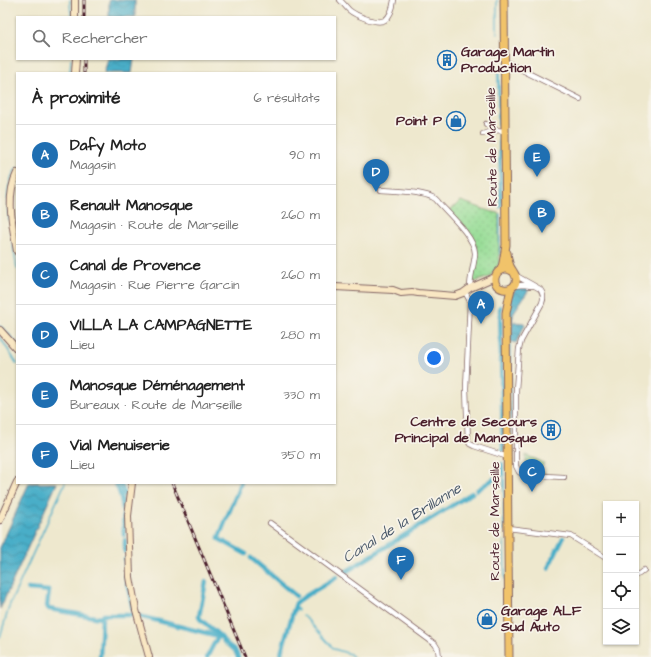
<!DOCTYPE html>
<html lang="fr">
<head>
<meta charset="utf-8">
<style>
	body { margin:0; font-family:"Architects Daughter",sans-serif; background:#f6f6f6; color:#222 }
	.controls { position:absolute; right:12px; bottom:12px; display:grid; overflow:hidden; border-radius:0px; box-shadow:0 1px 3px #0004 }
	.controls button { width:36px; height:36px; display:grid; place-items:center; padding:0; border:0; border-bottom:1px solid #e0e0e0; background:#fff; color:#222; font:20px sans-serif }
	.you { position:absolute; left:434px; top:358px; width:14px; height:14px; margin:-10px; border:3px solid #fff; border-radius:50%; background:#1a73e8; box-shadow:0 0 0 6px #1a73e833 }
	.badge { display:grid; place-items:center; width:26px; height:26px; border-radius:50%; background:#1f6fb2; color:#fff; font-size:13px; font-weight:700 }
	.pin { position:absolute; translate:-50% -33px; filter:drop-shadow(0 1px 2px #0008) }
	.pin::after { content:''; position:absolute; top:21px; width:14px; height:12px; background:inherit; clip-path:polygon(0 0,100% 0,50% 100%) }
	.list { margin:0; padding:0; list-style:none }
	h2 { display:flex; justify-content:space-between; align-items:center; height:52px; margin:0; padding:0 16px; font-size:17px }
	h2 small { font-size:13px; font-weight:400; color:#767676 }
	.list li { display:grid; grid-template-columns:26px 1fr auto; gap:12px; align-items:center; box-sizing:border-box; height:60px; padding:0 16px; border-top:1px solid #e0e0e0 }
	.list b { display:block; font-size:15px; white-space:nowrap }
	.list p { margin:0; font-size:13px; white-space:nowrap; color:#767676 }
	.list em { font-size:13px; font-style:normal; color:#767676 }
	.icon { flex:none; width:22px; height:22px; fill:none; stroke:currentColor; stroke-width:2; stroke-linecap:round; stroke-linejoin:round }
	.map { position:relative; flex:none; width:651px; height:657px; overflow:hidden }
	.search { position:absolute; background:#fff; box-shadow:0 1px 3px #0004; left:16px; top:16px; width:320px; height:44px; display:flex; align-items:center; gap:10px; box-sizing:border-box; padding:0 14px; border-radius:0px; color:#767676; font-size:15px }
	.panel { position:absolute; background:#fff; box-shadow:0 1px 3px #0004; left:16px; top:72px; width:320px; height:412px; border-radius:0px }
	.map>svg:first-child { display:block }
</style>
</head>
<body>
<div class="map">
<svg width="651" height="657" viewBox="0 0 651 657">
	<defs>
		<pattern id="grass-dots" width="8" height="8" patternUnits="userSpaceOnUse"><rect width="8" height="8" fill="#97dd96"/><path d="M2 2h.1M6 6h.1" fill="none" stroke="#84bd81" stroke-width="1.8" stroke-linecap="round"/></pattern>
		<pattern id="water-waves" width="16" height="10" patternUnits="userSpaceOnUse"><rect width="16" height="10" fill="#48aec8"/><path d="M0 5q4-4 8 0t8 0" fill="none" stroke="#3e8da3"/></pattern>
	</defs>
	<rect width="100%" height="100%" fill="#f7f3e8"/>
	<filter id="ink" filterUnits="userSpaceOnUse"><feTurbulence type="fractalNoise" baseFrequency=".025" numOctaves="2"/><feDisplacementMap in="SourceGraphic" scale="8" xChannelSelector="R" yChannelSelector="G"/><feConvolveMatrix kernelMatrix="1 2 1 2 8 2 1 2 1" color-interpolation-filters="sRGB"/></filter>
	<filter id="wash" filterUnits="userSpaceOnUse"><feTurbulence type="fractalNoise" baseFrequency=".012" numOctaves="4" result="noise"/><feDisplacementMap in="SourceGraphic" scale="16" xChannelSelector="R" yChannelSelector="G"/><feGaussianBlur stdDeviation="0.9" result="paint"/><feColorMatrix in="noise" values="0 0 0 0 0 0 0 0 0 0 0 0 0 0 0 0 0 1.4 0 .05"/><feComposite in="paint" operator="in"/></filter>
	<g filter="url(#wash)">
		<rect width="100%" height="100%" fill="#eee8ce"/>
		<g fill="url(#grass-dots)" stroke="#707e60">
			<path d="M461 201 489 211 499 213V264L490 277 474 282H473L472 280C473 271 477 261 477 252 478 239 457 221 449 211Z"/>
			<polygon points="526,455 544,463 540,470 546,474 527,472 522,469 526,468"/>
		</g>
		<g fill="url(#water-waves)" stroke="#49667a">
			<rect x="109" y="0" width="26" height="17"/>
			<polygon points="108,59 134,59 132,73 104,73"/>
			<path d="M520 287 530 288 514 312 512 322H510C510 314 508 297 514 291 515 289 518 288 520 287Z"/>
			<polygon points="513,322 524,323 525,325 516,343 512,342 511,340"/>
			<polygon points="29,483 57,483 0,609 0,548"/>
		</g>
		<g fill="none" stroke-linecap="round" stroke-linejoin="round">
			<g stroke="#48aec8" stroke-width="1.5">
				<polyline points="70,0 71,17"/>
				<polyline points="497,34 497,0"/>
				<polyline points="498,68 499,72 502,207"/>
				<polyline points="498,70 498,126"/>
				<polyline points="70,73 71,59"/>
				<polyline points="499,134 500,208"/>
				<polyline points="500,214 500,254"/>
				<path d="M9 220C7 207 6 192 11 179 12 175 15 171 17 168"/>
				<polyline points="11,232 17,269"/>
				<polyline points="511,321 510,340 512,459"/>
				<polyline points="0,326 6,331 17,344"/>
				<polyline points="0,337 17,364"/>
				<polyline points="504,498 504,474"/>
				<polyline points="504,502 504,530"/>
				<polyline points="504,541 505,579"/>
				<polyline points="505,590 505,595"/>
				<polyline points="295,606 298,610"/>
				<polyline points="303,615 334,649 350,654 353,657"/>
				<polyline points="0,637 10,604 65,483"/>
			</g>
			<g stroke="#48aec8" stroke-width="4.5">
				<polyline points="500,307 503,450"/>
				<path d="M115 483C125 499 123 517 124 535"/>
				<polyline points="120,483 125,495"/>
				<polyline points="241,483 219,537 219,539 246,554"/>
				<polyline points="477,490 501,474 502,472 502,464"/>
				<polyline points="125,540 125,552"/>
				<polyline points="251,558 296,596"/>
				<polyline points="125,559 126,578 134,615"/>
				<polyline points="548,568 563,538"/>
				<polyline points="344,573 472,493"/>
				<polyline points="206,582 199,616 200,619 221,637 225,643 235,650 238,657"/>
				<polyline points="28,589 49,591 47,606 48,608 49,609 100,618 103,615 134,615"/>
				<polyline points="139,616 218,636"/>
				<polyline points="100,618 102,619 100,657"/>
				<polyline points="207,657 218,636"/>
				<polyline points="280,657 293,612 296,603 304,597 337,577"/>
			</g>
		</g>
	</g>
	<g filter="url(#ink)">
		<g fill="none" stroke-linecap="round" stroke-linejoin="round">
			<g stroke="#836564" stroke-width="6">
				<g id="street">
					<path d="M340 0C343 3 346 7 349 10 355 15 377 25 385 20 391 16 393 7 394 0"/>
					<polyline points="504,61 580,99"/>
					<polyline points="486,124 495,130"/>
					<polyline points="483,134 495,130 505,131"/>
					<path d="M381 190C396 191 419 191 432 197 435 198 437 200 439 203 449 214 476 239 475 254 474 266 470 276 470 288"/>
					<path d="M515 275 540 289C544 294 544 298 542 303L521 341 519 349 516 390V466L519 472 524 475 564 477"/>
					<polyline points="514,286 523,285 532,286"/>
					<polyline points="465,292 470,301 466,388 468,441 470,444 474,446 508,457"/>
					<polyline points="270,523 435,644 438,649 439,657"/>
					<polyline points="508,528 571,536 606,558"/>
					<polyline points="636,575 639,574 644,570"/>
				</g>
			</g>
			<g stroke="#836564" stroke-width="8">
				<g id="secondary">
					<polyline points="75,0 75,17"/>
					<polyline points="75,73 76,59"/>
					<path d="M17 173C5 197 13 227 17 251"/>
					<polyline points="335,287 393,290 401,293 412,292 418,293 455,296 463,293 470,288 495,277"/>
					<polyline points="0,330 17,349"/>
					<polyline points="132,483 128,516 130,577 136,610 149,657"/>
					<polyline points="0,520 17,482"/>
				</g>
			</g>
			<g stroke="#836564" stroke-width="9">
				<g id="primary">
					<path d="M507 253C508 258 508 262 510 266 512 271 518 276 516 282 512 294 493 290 495 278 497 269 505 267 512 271"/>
					<polyline points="501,270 503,263 506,245 504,0"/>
					<polyline points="509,657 506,313 511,288"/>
				</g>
			</g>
			<use href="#street" stroke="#fff" stroke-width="4.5"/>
			<use href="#secondary" stroke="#f9e7c3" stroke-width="6"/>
			<use href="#primary" stroke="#f1c36a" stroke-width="7"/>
			<g stroke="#4a1f2b" stroke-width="3">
				<g id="rail">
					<polyline points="84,0 84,17"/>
					<polyline points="84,59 84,73"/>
					<polyline points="172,483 245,657"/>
				</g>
			</g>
			<use href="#rail" stroke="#f7f3e8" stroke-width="1.5" stroke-dasharray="4.5" stroke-linecap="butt"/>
		</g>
	</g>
	<defs>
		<g id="building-ring" transform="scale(1)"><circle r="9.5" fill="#f7f3e8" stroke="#1f6fb2" stroke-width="1.5"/><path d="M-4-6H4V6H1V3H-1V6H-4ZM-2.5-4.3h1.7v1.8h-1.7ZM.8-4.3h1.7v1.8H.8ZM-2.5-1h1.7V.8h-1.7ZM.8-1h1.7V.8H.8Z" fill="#1f6fb2"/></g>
		<g id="shop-ring" transform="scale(1)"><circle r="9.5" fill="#f7f3e8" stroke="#1f6fb2" stroke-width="1.5"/><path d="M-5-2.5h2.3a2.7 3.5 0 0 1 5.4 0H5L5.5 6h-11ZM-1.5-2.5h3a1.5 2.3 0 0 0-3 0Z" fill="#1f6fb2"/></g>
	</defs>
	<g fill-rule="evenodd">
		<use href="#building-ring" x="447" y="60"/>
		<use href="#shop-ring" x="456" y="121"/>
		<use href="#building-ring" x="551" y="430"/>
		<use href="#shop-ring" x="487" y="619"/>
	</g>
	<g text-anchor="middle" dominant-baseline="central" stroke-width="3.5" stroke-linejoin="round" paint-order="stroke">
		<g font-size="14" font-weight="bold" fill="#4a1f2b" stroke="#f7f3e8" text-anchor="start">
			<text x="461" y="52">Garage Martin<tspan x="461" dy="16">Production</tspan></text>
			<text x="442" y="121" text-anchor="end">Point P</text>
			<text x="537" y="422" text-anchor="end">Centre de Secours<tspan x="537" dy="16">Principal de Manosque</tspan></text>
			<text x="501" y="611">Garage ALF<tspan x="501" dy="16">Sud Auto</tspan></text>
		</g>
		<g font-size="14" fill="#4a1f2b" stroke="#f7f3e8">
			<text transform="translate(492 147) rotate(-91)">Route de Marseille</text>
			<text transform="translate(495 521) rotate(-90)">Route de Marseille</text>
		</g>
		<g font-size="15" font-style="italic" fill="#49586a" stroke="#f7f3e8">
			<text transform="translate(402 523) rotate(-32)">Canal de la Brillanne</text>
		</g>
	</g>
</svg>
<div class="controls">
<button>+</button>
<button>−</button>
<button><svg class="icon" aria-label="locate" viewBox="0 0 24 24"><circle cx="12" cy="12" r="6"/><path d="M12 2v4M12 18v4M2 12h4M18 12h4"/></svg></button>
<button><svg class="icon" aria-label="layers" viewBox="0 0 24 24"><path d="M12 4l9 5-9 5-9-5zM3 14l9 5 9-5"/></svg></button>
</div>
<div class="you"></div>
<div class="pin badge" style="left:481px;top:324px">A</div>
<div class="pin badge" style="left:542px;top:233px">B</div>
<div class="pin badge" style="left:532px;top:492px">C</div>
<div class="pin badge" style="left:376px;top:192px">D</div>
<div class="pin badge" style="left:537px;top:177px">E</div>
<div class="pin badge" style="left:401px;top:580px">F</div>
<div class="search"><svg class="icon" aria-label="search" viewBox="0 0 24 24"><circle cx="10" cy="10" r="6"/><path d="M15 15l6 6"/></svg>Rechercher</div>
<section class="panel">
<h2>À proximité<small>6 résultats</small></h2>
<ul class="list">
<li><span class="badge">A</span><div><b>Dafy Moto</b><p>Magasin</p></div><em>90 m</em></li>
<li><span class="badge">B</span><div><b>Renault Manosque</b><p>Magasin · Route de Marseille</p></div><em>260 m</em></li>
<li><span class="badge">C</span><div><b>Canal de Provence</b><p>Magasin · Rue Pierre Garcin</p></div><em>260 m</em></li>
<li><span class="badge">D</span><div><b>VILLA LA CAMPAGNETTE</b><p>Lieu</p></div><em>280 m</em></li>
<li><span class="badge">E</span><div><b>Manosque Déménagement</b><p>Bureaux · Route de Marseille</p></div><em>330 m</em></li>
<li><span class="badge">F</span><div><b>Vial Menuiserie</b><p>Lieu</p></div><em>350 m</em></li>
</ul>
</section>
</div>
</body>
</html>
